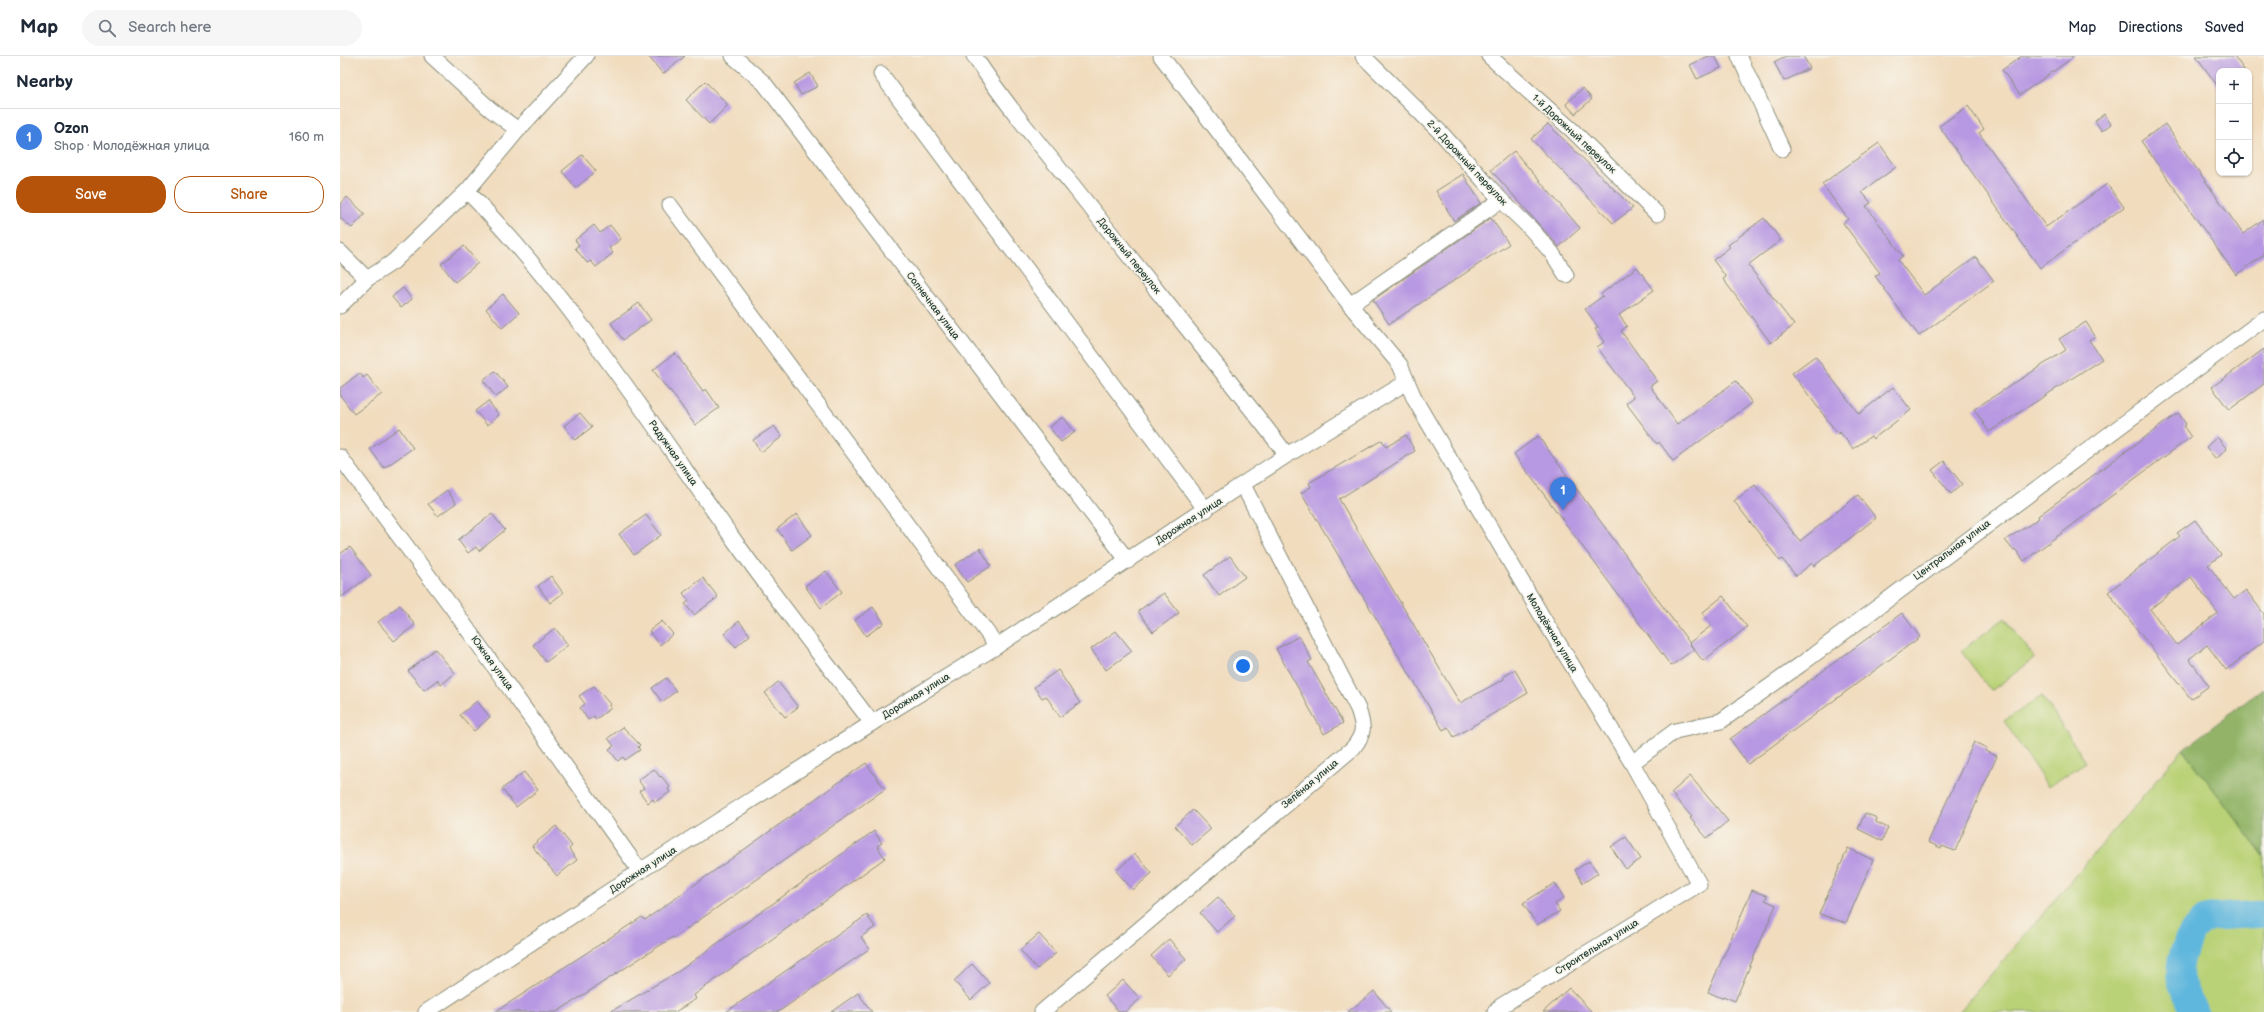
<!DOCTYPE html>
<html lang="en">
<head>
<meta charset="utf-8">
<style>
	body { margin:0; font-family:"Balsamiq Sans",sans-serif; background:#f6f6f7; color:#1f2937 }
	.controls { position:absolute; right:12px; top:12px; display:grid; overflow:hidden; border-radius:8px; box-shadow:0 1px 3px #0004 }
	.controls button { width:36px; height:36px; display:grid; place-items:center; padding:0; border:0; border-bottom:1px solid #e0e1e3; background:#fff; color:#1f2937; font:20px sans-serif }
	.you { position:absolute; left:903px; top:610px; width:14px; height:14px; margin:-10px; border:3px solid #fff; border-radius:50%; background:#1a73e8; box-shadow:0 0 0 6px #1a73e833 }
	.badge { display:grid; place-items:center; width:26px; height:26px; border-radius:50%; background:#b45309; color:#fff; font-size:13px; font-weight:700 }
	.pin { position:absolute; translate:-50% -33px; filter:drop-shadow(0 1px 2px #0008) }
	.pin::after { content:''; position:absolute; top:21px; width:14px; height:12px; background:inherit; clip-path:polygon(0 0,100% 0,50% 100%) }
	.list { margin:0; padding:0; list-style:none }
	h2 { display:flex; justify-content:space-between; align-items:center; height:52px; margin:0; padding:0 16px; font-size:17px }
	h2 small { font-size:13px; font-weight:400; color:#747a83 }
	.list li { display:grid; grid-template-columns:26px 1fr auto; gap:12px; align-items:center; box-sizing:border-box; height:56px; padding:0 16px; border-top:1px solid #e0e1e3 }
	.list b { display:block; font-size:15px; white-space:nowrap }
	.list p { margin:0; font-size:13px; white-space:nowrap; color:#747a83 }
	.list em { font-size:13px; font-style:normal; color:#747a83 }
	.actions { display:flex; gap:8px; padding:12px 16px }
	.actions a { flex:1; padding:9px 0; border:1px solid #b45309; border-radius:16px; text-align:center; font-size:14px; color:#b45309 }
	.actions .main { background:#b45309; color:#fff }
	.icon { flex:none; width:22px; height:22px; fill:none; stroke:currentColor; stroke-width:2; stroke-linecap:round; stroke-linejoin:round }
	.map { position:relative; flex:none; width:1924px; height:956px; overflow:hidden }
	header { display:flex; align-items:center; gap:24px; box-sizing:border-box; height:56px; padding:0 20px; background:#fff; border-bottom:1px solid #e0e1e3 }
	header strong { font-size:19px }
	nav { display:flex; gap:22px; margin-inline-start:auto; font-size:14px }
	.search { width:280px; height:36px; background:#f6f6f7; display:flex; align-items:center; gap:10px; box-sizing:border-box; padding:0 14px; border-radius:22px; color:#747a83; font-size:15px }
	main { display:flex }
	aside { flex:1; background:#fff }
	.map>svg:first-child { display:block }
</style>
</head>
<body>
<header>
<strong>Map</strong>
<div class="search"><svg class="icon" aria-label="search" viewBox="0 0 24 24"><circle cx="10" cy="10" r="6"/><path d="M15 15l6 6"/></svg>Search here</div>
<nav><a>Map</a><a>Directions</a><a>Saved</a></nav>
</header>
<main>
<aside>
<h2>Nearby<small></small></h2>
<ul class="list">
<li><span class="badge" style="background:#3f7fe0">1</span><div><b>Ozon</b><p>Shop · Молодёжная улица</p></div><em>160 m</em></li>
</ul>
<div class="actions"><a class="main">Save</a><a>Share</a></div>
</aside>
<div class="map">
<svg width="1924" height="956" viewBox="0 0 1924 956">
	<rect width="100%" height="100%" fill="#f7f3e8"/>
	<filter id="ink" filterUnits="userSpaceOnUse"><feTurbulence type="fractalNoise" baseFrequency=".025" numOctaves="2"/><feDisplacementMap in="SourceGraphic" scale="8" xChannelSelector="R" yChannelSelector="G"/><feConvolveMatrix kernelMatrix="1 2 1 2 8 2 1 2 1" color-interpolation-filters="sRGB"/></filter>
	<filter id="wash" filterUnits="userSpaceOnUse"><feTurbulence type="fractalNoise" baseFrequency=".012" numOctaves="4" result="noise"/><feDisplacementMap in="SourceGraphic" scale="16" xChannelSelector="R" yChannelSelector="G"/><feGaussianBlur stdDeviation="0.9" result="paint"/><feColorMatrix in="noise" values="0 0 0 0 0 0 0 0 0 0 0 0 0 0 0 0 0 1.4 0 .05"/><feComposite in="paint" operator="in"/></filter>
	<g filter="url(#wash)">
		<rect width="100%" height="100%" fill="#f1dcbe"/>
		<g fill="#bad277" stroke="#6c8856">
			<polygon points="1665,562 1695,602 1651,635 1621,595"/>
			<polygon points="1702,640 1746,706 1708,731 1664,665"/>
			<polygon points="1843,693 1924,800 1924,956 1619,956"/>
		</g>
		<polygon fill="#93b468" stroke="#59784e" points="1924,632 1924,800 1843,693"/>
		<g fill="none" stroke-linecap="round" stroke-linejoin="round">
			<path stroke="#61b7dd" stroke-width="27" d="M1855 956C1850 946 1842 933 1840 922 1838 903 1849 873 1866 863 1871 860 1914 859 1924 858"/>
		</g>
		<g id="blocks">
			<g fill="#b798e2" fill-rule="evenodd">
				<polygon points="308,0 345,0 323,18"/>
				<polygon points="1369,0 1375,0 1381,12 1357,23 1350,9"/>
				<polygon points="1446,0 1463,0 1470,12 1444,25 1434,6"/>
				<polygon points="1682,0 1735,0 1680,39 1662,14"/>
				<polygon points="1856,0 1894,0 1905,15 1879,15 1879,32"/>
				<polygon points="470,17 478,30 461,39 454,27"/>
				<polygon points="365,25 388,49 369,68 346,44"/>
				<polygon points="1243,32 1252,43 1235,58 1226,48"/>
				<polygon points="1628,50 1644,73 1639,77 1706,171 1767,128 1784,151 1700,212 1599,70"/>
				<polygon points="1764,58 1771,68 1762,75 1755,65"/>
				<polygon points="1208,68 1293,152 1273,167 1191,83"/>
				<polygon points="1825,68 1903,178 1924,163 1924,199 1896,219 1801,85"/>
				<polygon points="1539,87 1556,111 1522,136 1531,147 1526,150 1563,200 1558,204 1584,239 1636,201 1654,225 1579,280 1535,220 1540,217 1503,167 1508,163 1482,128"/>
				<polygon points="1174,95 1240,172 1219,191 1151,114"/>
				<polygon points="242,99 256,115 236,132 222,115"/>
				<polygon points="1123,118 1141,147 1114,165 1096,135"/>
				<polygon points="7,141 25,158 12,172 0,162 0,149"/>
				<polygon points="1151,162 1169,188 1049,268 1033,244"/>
				<polygon points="1424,162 1441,184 1408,209 1454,269 1431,287 1383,223 1386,221 1373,204 1390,191 1388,189"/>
				<polygon points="254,169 260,177 270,169 281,183 269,192 273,197 256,211 251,205 247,207 235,192 239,189 235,184"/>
				<polygon points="124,190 138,207 115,226 101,208"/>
				<polygon points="1297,211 1314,234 1279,259 1287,270 1281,275 1317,325 1310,330 1337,368 1396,325 1412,347 1333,405 1319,386 1317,388 1286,347 1294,341 1257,291 1264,286 1255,273 1258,271 1245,253 1263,240 1261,238"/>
				<polygon points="63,232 72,243 61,252 52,241"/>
				<polygon points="163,238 179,257 162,272 146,253"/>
				<polygon points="299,247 311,264 283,284 271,267"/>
				<polygon points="1746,266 1755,280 1749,284 1762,303 1649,376 1634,353 1726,294 1719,283"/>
				<polygon points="1924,293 1924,328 1889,354 1872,331"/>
				<polygon points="335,297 363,335 366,333 379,352 355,369 330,334 329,335 313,314"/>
				<polygon points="1475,300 1519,358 1553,331 1571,354 1533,383 1531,380 1513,393 1500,376 1498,378 1452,317"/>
				<polygon points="155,315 168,331 156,341 143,324"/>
				<polygon points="20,317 23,322 27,319 42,338 14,358 0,339 0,332"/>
				<polygon points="148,345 159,359 147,369 135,355"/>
				<polygon points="240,357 252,371 235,384 224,370"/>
				<polygon points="1838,357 1846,368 1844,371 1851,381 1684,505 1675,493 1673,494 1665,484 1689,469 1699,462 1698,460"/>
				<polygon points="723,361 735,376 721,386 709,371"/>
				<polygon points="434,370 442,381 421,396 413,384"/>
				<polygon points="59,372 73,392 44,412 30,393"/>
				<polygon points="1066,379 1075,395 999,443 1120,647 1164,623 1163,621 1175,614 1188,637 1114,681 1108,671 1103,674 961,437 971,431 969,427 1042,384 1046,391"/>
				<polygon points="1198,380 1354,593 1331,610 1174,398"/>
				<polygon points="1877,381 1887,393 1876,403 1866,391"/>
				<polygon points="1604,405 1622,428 1611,438 1592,414"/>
				<polygon points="1415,429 1460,485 1518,439 1536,462 1474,510 1472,507 1456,520 1442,503 1440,505 1394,445"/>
				<polygon points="107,434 116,447 98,460 88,448"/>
				<polygon points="152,458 165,474 139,495 136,491 128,497 118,484"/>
				<polygon points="457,458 472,479 452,494 437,473"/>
				<polygon points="306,459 321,479 294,499 279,478"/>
				<path d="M1855 464 1881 499 1868 509 1894 543 1906 534 1924 558V585L1886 614 1867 589 1849 603 1869 630 1851 643 1768 536 1840 480 1837 477ZM1851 521 1878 557 1837 589 1810 553Z"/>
				<polygon points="10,491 31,519 0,542 0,498"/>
				<polygon points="640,492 651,510 627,526 615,509"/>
				<polygon points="890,500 905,521 879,540 864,519"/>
				<polygon points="486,515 502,536 481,552 465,530"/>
				<polygon points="211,520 223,537 210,547 198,530"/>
				<polygon points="363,522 378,541 354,559 345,548 349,545 343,537"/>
				<polygon points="824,537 839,557 813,576 798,555"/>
				<polygon points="1383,540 1407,571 1363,605 1349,587 1372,569 1362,557"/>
				<polygon points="60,549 75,569 54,585 38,566"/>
				<polygon points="533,551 544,567 526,580 515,564"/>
				<polygon points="1562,557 1580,581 1408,708 1390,683"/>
				<polygon points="322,565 333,578 320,589 309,575"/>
				<polygon points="399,565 410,579 396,591 384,578"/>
				<polygon points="215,572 228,589 206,606 193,589"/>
				<polygon points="776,575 792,595 766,614 751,593"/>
				<polygon points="959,580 972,604 968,606 1003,667 984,678 936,593"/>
				<polygon points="95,593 115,617 101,629 97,624 84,634 68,615"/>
				<polygon points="718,614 740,647 720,661 706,640 702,642 694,631"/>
				<polygon points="326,622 336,635 322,646 312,632"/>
				<polygon points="438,626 458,651 445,661 425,637"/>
				<polygon points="254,630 270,648 269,650 271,652 256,663 254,660 248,664 240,652 245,648 239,640"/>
				<polygon points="137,645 150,661 134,675 120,659"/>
				<polygon points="283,671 300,689 298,691 300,694 285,704 283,701 278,705 269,693 274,690 268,682"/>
				<polygon points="1634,686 1647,692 1645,695 1657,700 1615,795 1602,790 1601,792 1588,786"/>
				<polygon points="526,707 545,733 334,882 333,881 217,956 155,956 302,861 305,864"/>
				<polygon points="314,713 320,721 321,720 330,731 328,733 330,736 315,746 313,743 308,747 299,735 304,732 298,724"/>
				<polygon points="184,716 198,734 176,751 162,733"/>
				<polygon points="1350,720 1388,765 1367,782 1350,762 1352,761 1331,737"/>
				<polygon points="853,754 871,773 852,789 835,770"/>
				<polygon points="1525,757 1537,762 1536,766 1548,772 1542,785 1518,773"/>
				<polygon points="216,770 232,790 229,793 237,804 217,820 192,790"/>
				<polygon points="534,775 542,787 537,790 545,802 354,939 356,943 335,956 270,956 339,915"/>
				<polygon points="1286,781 1301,803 1286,813 1271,791"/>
				<polygon points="1508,792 1533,804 1506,867 1479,858"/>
				<polygon points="795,798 812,817 793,834 776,815"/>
				<polygon points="1249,805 1258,817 1243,827 1235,814"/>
				<polygon points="1215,827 1224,842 1215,848 1220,855 1197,869 1183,847"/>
				<polygon points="1412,834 1427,840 1425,844 1436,849 1395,945 1383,940 1382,942 1368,936"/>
				<polygon points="878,841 895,860 877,876 860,857"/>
				<polygon points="527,859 535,871 521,881 529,893 438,956 386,956"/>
				<polygon points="699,878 716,897 697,913 680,894"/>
				<polygon points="829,883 846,903 828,919 811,900"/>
				<polygon points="632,908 649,927 631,944 614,925"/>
				<polygon points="783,924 800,943 785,956 779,956 765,940"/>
				<polygon points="1229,932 1252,956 1203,956"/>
				<polygon points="1034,935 1051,956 1008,956"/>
				<polygon points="518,937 532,956 491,956"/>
			</g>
		</g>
	</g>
	<g filter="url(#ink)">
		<use href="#blocks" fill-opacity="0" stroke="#888c79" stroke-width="1"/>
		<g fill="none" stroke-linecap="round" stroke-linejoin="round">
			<g stroke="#888c79" stroke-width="17">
				<g id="minor">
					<polyline points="92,0 150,53 178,74"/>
					<polyline points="393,0 424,27 788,505"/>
					<path d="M634 0C664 46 700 89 735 132 805 221 878 309 947 399"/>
					<polyline points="821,0 1010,249 1060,309 1075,344 1203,562 1292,707 1359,828 1161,950 1155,956"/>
					<polyline points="1023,0 1103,79 1161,144 1191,173 1212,197 1226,219"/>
					<polyline points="1149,0 1232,74 1317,158"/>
					<polyline points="1399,0 1442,93"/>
					<polyline points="541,18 866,454"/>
					<path d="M127 135C229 239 310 365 394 484 438 546 486 606 532 667"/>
					<polyline points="330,149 657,590"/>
					<polyline points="0,196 27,223"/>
					<polyline points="1010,249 1161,144"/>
					<polyline points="0,250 27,223 53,206 127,135 178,74 246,0"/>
					<polyline points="0,401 111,550 300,815"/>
					<polyline points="1292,707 1335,675 1381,665 1460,609 1924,263"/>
					<polyline points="86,956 300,815 532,667 657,590 947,399 1067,326"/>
					<path d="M702 956 1013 692C1025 677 1024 671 1018 653L903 429"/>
				</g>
			</g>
			<use href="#minor" stroke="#fff" stroke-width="15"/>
		</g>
	</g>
	<g text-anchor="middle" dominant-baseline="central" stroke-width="3" stroke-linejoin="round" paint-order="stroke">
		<g font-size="10" fill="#1f3d34" stroke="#f7f3e8">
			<text transform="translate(1234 78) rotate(43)">1-й Дорожный переулок</text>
			<text transform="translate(1127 107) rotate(47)">2-й Дорожный переулок</text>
			<text transform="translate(789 200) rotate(51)">Дорожный переулок</text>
			<text transform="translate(593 250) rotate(53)">Солнечная улица</text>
			<text transform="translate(333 397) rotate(55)">Радужная улица</text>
			<text transform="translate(849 465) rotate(-33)">Дорожная улица</text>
			<text transform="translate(1612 494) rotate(-37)">Центральная улица</text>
			<text transform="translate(1212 577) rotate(59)">Молодёжная улица</text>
			<text transform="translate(152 607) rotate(54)">Южная улица</text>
			<text transform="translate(576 640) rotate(-32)">Дорожная улица</text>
			<text transform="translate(970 728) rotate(-40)">Зелёная улица</text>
			<text transform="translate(303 814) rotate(-33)">Дорожная улица</text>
			<text transform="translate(1257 891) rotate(-32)">Строительная улица</text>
		</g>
	</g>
</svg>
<div class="controls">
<button>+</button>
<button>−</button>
<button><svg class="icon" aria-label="locate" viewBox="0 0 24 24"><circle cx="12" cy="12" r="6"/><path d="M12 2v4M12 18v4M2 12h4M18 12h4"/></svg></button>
</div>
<div class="you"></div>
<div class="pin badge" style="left:1223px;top:454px;background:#3f7fe0">1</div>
</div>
</main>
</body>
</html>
